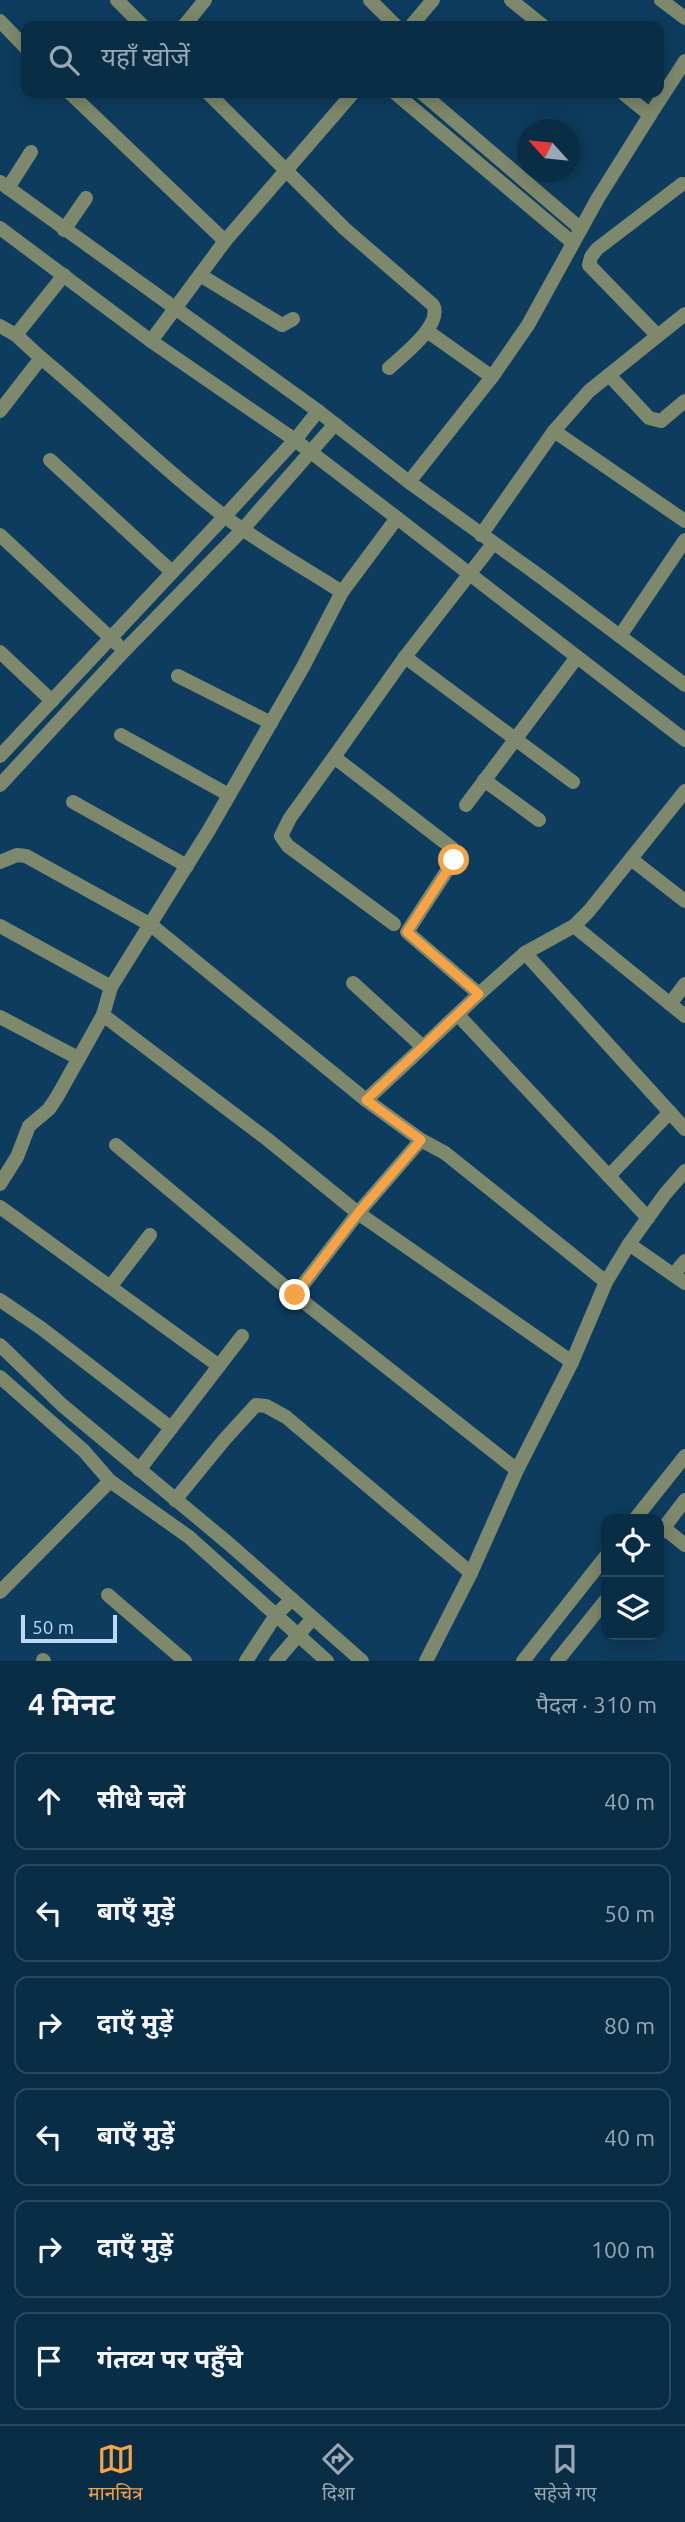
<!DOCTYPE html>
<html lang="hi">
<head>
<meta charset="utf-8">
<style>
	body { margin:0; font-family:Ubuntu,"Noto Sans Devanagari",sans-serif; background:#13354d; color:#f1f3f6 }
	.controls { position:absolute; right:21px; bottom:21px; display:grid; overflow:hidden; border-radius:14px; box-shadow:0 4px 18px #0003 }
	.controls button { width:63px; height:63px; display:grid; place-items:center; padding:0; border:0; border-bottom:2px solid #2a495f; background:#0a2d46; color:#f1f3f6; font:35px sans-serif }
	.compass { position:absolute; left:517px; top:119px; width:63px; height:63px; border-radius:50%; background:#0a2d46; box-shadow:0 4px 18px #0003; rotate:297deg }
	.scale { position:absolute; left:21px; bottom:18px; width:96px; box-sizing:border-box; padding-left:7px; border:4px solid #bcd9f3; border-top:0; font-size:19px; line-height:24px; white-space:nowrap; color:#bcd9f3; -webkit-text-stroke:5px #0e3c5e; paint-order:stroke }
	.stop { position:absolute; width:21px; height:21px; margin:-16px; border:5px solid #f6a247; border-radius:50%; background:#fff }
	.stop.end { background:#f6a247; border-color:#fff; box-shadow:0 2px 7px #0008 }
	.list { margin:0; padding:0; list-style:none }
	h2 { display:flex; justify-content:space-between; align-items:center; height:91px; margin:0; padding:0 28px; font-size:30px }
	h2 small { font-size:23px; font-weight:400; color:#99a8b3 }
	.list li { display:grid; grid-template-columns:46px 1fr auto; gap:21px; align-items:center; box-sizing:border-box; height:98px; margin:0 14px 14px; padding:0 14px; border:2px solid #2a495f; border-radius:14px }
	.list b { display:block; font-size:26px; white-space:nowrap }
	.list em { font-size:23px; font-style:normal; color:#99a8b3 }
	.icon { flex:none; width:38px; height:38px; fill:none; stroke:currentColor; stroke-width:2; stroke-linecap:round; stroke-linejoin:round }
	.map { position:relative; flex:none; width:685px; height:1661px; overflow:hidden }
	.search { position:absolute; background:#0a2d46; box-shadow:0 4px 18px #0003; left:21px; right:21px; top:21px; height:77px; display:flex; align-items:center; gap:18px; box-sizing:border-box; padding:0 24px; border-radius:14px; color:#99a8b3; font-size:26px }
	.sheet { height:763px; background:#0a2d46 }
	nav { display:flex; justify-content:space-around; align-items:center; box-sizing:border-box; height:98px; border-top:2px solid #2a495f; background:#0a2d46; font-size:19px; color:#99a8b3 }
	nav a { display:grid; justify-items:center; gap:4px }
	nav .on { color:#f6a247 }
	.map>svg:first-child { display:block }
</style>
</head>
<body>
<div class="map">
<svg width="685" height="1661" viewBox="0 0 685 1661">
	<rect width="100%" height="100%" fill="#0e3c5e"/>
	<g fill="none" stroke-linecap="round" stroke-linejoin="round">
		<g stroke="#7d886c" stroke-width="14">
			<polyline points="117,0 143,26"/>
			<polyline points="370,0 396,26"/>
			<polyline points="511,0 543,26"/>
			<polyline points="661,0 685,18"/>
			<polyline points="0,21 26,48"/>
			<polyline points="184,26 205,0"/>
			<polyline points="411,26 433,0"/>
			<polyline points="70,93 225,241"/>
			<path d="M208 93 345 229 433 305C443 325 403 355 389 368"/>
			<polyline points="395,93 573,243"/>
			<polyline points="422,93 581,229"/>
			<polyline points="623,93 650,115 685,61"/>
			<polyline points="0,182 318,411 409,482 541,577 685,685"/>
			<polyline points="8,188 31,152"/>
			<polyline points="0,228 151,341 295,440 397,518"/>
			<polyline points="64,230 86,198"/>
			<polyline points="200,275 282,325 293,319"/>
			<polyline points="0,326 16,335 64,275"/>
			<polyline points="657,335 589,265 591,257 597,249 682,184"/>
			<polyline points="151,341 225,241 353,93"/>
			<path d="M41 358C103 409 160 467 224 516 261 544 303 567 342 592"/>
			<polyline points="609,375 649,418 661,421 685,401"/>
			<polyline points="492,377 528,325 598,198 650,115"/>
			<polyline points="0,411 41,358 16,335"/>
			<polyline points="554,431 685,521"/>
			<polyline points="50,460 172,572"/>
			<polyline points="409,482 492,377 427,331"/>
			<polyline points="0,535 117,644"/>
			<polyline points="481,535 554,431 589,391 685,314"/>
			<polyline points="620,636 685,540"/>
			<polyline points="0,652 52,701"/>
			<polyline points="405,657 573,782"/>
			<polyline points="178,676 271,723"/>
			<polyline points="121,735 229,795"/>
			<polyline points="0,756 225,516 295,440 318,411"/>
			<polyline points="334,757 290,818 281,836 288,846 394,924"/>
			<polyline points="484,780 539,820"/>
			<polyline points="0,785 124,651 243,529 335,424"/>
			<polyline points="685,791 589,911 574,926 685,1016"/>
			<polyline points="73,802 187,866"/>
			<polyline points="466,805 577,657"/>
			<polyline points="631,859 685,901"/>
			<polyline points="0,862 17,855 26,856 151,925 366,1100 421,1140 445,1153 606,1282 572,1362 517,1470 471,1573 426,1661"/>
			<polyline points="0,926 111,987"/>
			<polyline points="525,953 574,926"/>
			<polyline points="353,983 423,1047 479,994 407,932 454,860 456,853 452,848 334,757 405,657 492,545"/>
			<polyline points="479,994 525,953 685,1129"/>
			<polyline points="670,1004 685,984"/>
			<polyline points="103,1015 267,1139 358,1213 572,1362"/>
			<polyline points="458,1015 648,1218"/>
			<polyline points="0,1017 78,1058"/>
			<polyline points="366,1100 423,1047"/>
			<polyline points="421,1140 358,1213 295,1295 517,1470"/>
			<polyline points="116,1145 295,1295"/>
			<polyline points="685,1171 665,1194 629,1244 685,1283"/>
			<polyline points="609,1176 670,1112"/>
			<polyline points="0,1184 17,1157 29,1126 49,1109 57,1097 103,1015 111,987 209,830 303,667 342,592 397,518 685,740"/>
			<polyline points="0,1207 219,1366"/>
			<polyline points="674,1274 685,1261"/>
			<polyline points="606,1282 629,1244"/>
			<polyline points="110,1287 150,1235"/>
			<polyline points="0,1300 41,1328 171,1428"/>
			<polyline points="0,1345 62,1405 228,1543 362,1661"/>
			<polyline points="0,1377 84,1451 110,1481 189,1537 327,1661"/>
			<polyline points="139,1470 242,1336"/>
			<polyline points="175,1500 224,1440 256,1405 266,1406 286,1417 471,1573"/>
			<polyline points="635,1519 685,1456"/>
			<polyline points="660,1533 664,1528 685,1545"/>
			<polyline points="659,1534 685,1500"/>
			<polyline points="0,1592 110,1481"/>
			<polyline points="108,1595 185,1661"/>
			<polyline points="43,1660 44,1661"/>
			<polyline points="246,1661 276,1615 292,1599"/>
			<polyline points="276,1661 313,1618"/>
			<polyline points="523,1661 606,1556"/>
			<polyline points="557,1661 606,1600"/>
		</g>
	</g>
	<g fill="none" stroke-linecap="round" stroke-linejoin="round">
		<polyline stroke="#f6a247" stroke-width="9" points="295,1295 358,1213 421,1140 366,1100 479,994 407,932 454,860"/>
	</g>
</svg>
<div class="controls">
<button><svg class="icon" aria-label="locate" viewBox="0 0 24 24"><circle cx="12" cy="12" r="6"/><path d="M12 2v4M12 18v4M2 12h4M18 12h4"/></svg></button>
<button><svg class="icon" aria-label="layers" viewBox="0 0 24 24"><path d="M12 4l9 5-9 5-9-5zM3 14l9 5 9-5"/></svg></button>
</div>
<svg class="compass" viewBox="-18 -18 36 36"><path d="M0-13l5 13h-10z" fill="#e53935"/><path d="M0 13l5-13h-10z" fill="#99a8b3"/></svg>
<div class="scale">50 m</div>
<div class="stop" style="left:454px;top:860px"></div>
<div class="stop end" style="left:295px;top:1295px"></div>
<div class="search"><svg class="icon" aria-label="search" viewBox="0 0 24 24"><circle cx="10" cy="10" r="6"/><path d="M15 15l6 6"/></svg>यहाँ खोजें</div>
</div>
<section class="sheet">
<h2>4 मिनट<small>पैदल · 310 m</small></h2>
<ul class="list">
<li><svg class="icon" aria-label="ahead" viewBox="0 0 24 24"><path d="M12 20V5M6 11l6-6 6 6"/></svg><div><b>सीधे चलें</b></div><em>40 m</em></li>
<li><svg class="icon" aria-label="left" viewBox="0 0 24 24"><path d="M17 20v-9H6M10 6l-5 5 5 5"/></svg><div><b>बाएँ मुड़ें</b></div><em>50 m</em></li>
<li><svg class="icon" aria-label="right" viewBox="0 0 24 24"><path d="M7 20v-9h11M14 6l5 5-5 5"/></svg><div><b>दाएँ मुड़ें</b></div><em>80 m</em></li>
<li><svg class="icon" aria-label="left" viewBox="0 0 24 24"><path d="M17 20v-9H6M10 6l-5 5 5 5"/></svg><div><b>बाएँ मुड़ें</b></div><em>40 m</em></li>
<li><svg class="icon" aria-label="right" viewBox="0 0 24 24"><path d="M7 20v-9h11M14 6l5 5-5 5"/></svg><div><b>दाएँ मुड़ें</b></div><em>100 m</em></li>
<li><svg class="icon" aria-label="arrive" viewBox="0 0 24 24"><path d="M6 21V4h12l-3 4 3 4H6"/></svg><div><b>गंतव्य पर पहुँचे</b></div></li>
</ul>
</section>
<nav>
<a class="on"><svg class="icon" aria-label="map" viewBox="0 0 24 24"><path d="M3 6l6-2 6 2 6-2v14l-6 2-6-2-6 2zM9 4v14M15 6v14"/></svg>मानचित्र</a>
<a><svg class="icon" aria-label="directions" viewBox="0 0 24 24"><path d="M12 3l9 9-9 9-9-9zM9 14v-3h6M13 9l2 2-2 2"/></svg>दिशा</a>
<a><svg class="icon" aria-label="saved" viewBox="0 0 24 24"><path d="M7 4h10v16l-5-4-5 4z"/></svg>सहेजे गए</a>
</nav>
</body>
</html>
